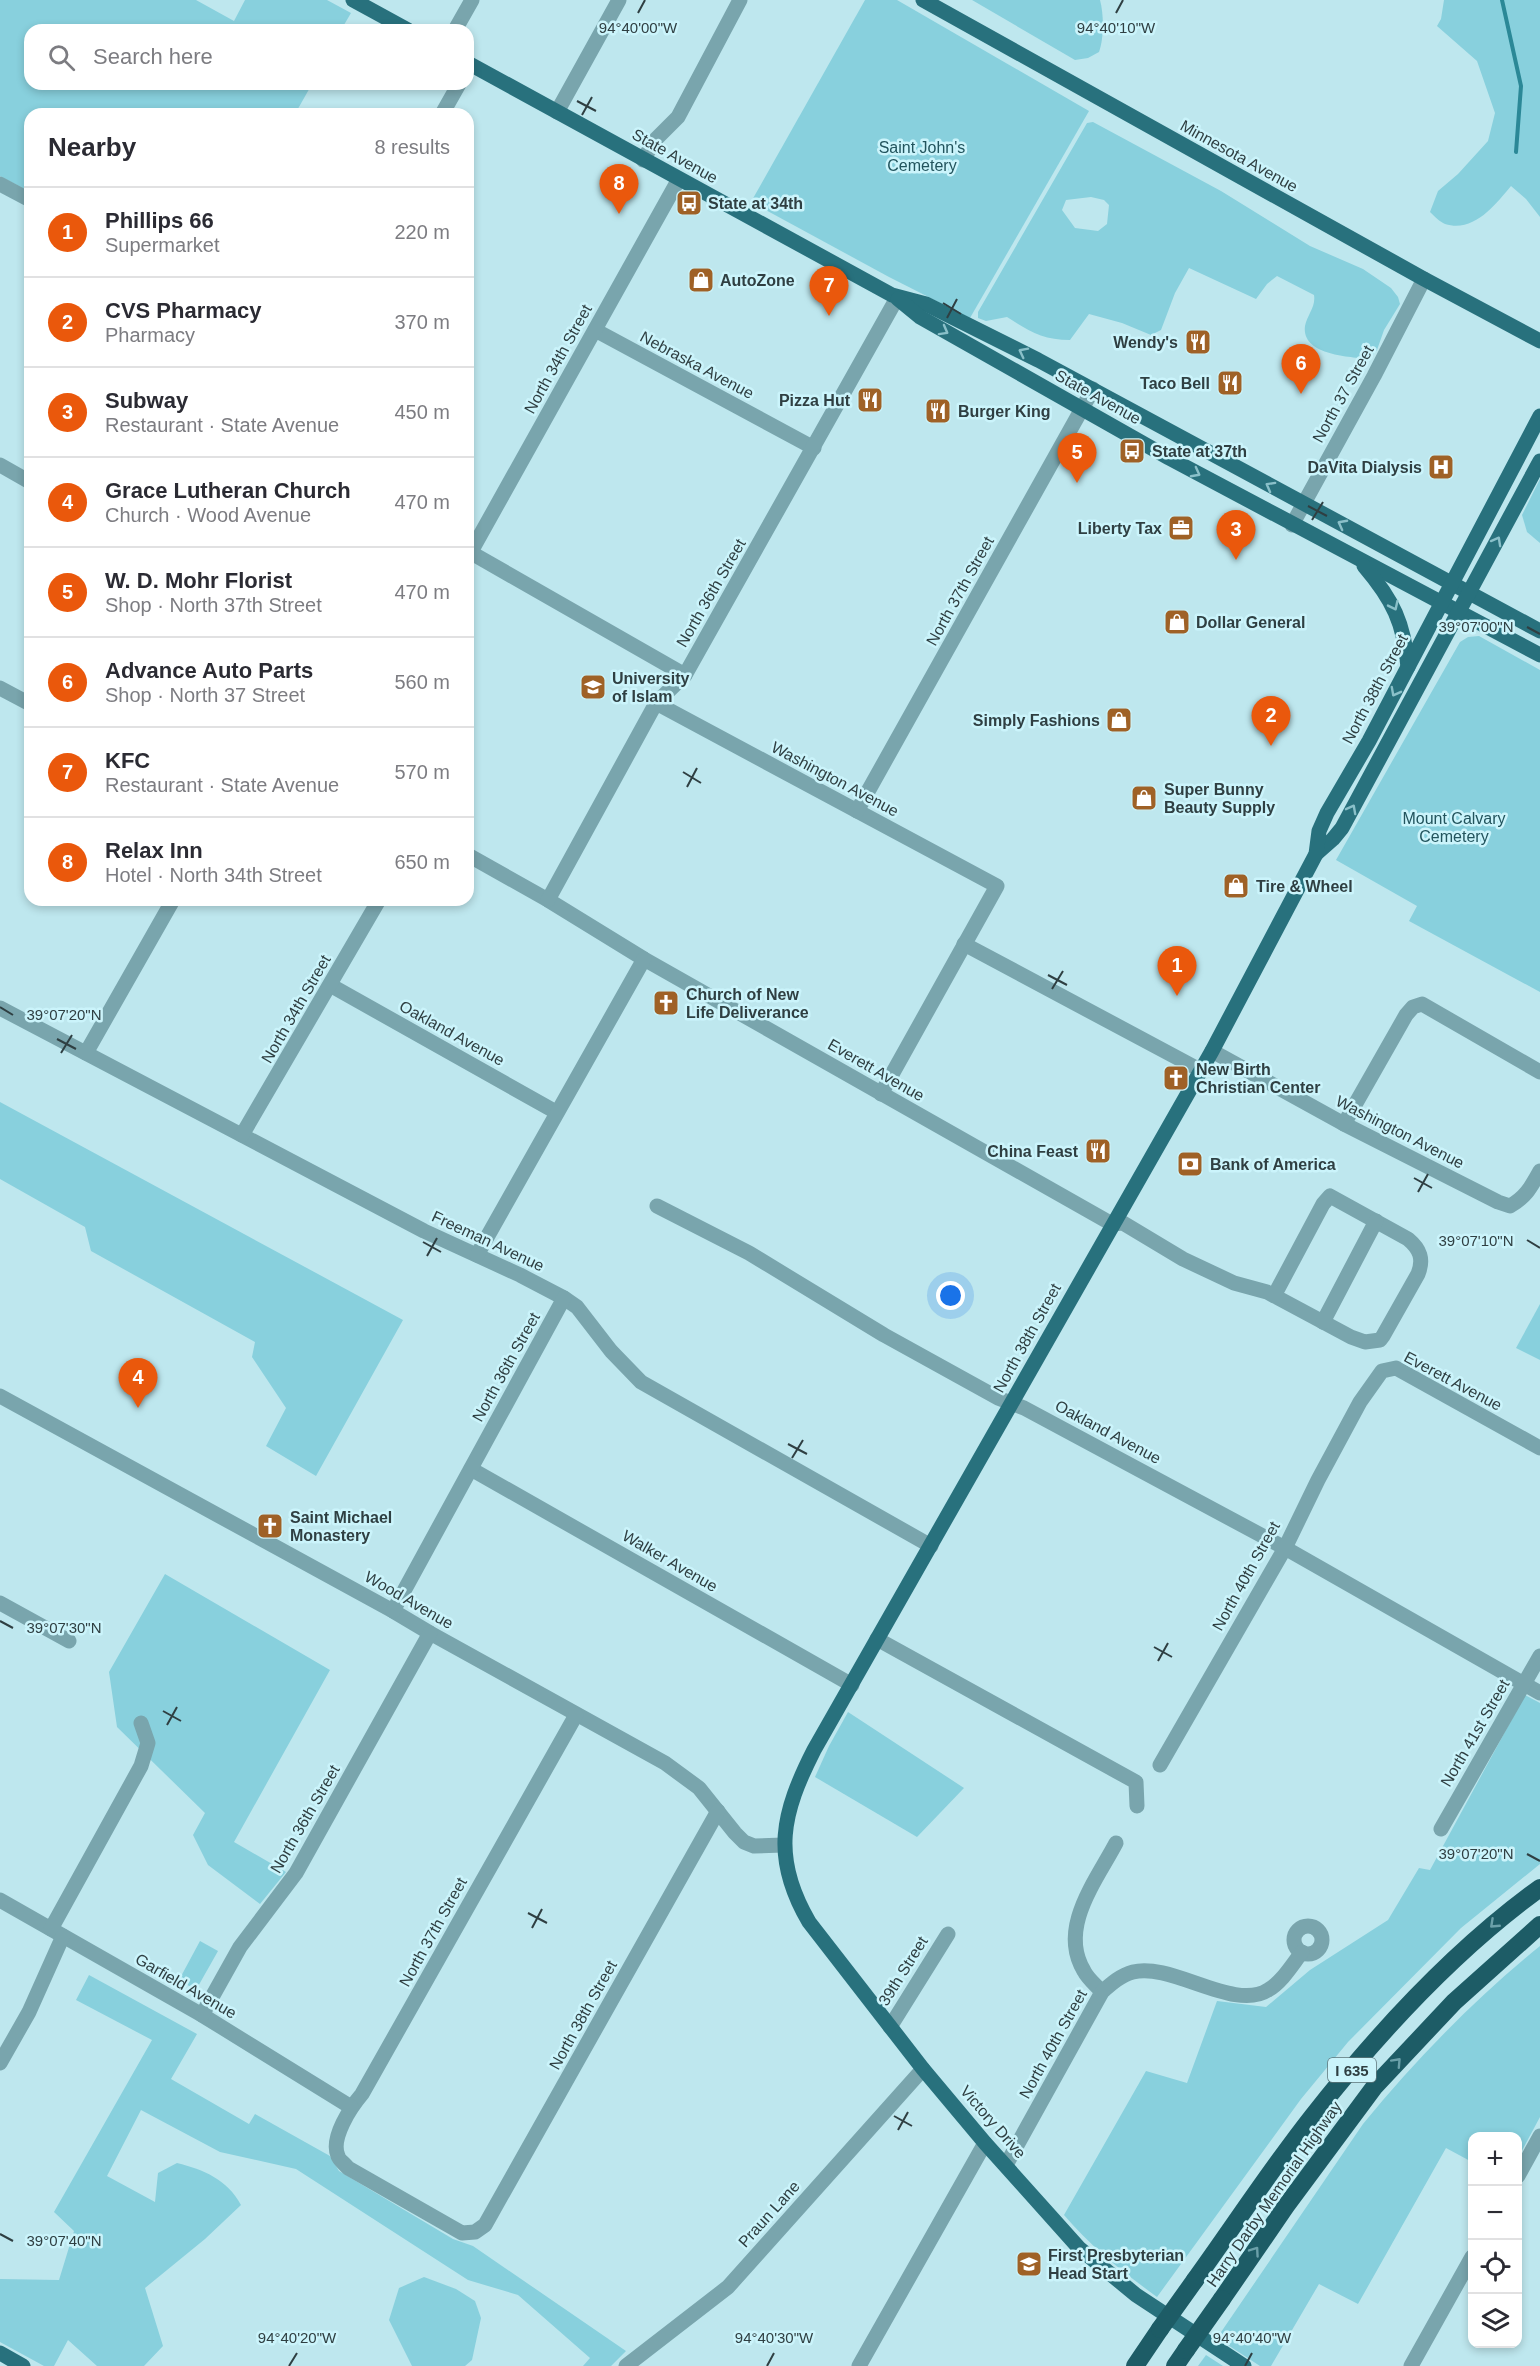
<!DOCTYPE html>
<html lang="en">
<head>
<meta charset="utf-8">
<style>
	body { margin:0; font-family:Helvetica,sans-serif; background:#f2f2f3; color:#2b2b33 }
	.controls { position:absolute; right:18px; bottom:18px; display:grid; overflow:hidden; border-radius:12px; box-shadow:0 3px 9px #0003 }
	.controls button { width:54px; height:54px; display:grid; place-items:center; padding:0; border:0; border-bottom:2px solid #e1e1e2; background:#fff; color:#2b2b33; font:30px sans-serif }
	.you { position:absolute; left:951px; top:1296px; width:21px; height:21px; margin:-15px; border:4px solid #fff; border-radius:50%; background:#1a73e8; box-shadow:0 0 0 9px #1a73e833 }
	.badge { display:grid; place-items:center; width:39px; height:39px; border-radius:50%; background:#ea580c; color:#fff; font-size:20px; font-weight:700 }
	.pin { position:absolute; translate:-50% -50px; filter:drop-shadow(0 2px 3px #0008) }
	.pin::after { content:''; position:absolute; top:32px; width:21px; height:18px; background:inherit; clip-path:polygon(0 0,100% 0,50% 100%) }
	.list { margin:0; padding:0; list-style:none }
	h2 { display:flex; justify-content:space-between; align-items:center; height:78px; margin:0; padding:0 24px; font-size:26px }
	h2 small { font-size:20px; font-weight:400; color:#7c7c81 }
	.list li { display:grid; grid-template-columns:39px 1fr auto; gap:18px; align-items:center; box-sizing:border-box; height:90px; padding:0 24px; border-top:2px solid #e1e1e2 }
	.list b { display:block; font-size:22px; white-space:nowrap }
	.list p { margin:0; font-size:20px; white-space:nowrap; color:#7c7c81 }
	.list em { font-size:20px; font-style:normal; color:#7c7c81 }
	.icon { flex:none; width:33px; height:33px; fill:none; stroke:currentColor; stroke-width:2; stroke-linecap:round; stroke-linejoin:round }
	.map { position:relative; flex:none; width:1540px; height:2366px; overflow:hidden }
	.search { position:absolute; background:#fff; box-shadow:0 3px 9px #0003; left:24px; top:24px; width:450px; height:66px; display:flex; align-items:center; gap:15px; box-sizing:border-box; padding:0 21px; border-radius:18px; color:#7c7c81; font-size:22px }
	.panel { position:absolute; background:#fff; box-shadow:0 3px 9px #0003; left:24px; top:108px; width:450px; height:798px; border-radius:18px }
	.map>svg:first-child { display:block }
</style>
</head>
<body>
<div class="map">
<svg width="1540" height="2366" viewBox="0 0 1540 2366">
	<rect width="100%" height="100%" fill="#bee7ee"/>
	<g fill="#88d0dd" fill-rule="evenodd">
		<polygon points="0,0 196,0 234,21 245,0 327,0 351,13 341,30 30,30 30,84 312,84 295,114 30,114 30,192 0,176"/>
		<polygon points="865,0 897,0 1089,111 970,318 889,277 751,202"/>
		<path d="M972 0H1100C1104 15 1104 38 1099 52L1088 58 1075 60Z"/>
		<path d="M1444 0H1540V217L1526 199 1511 186C1495 205 1474 233 1445 224 1440 222 1434 216 1430 212L1438 191 1458 174 1488 141 1495 113 1477 61 1437 26 1441 19Z"/>
		<path d="M1093 122 1221 191 1310 246 1363 269 1391 288 1398 297 1400 304 1384 330 1377 350 1369 359C1349 357 1301 355 1305 326 1307 315 1316 307 1314 295L1277 276 1267 284 1256 299 1189 268 1175 293 1161 330 1151 335 1122 323 1089 314 1070 340C1043 340 1029 331 1007 317L986 321 978 318V312L1087 123ZM1091 197 1104 200 1109 205 1107 224 1098 231 1075 228 1062 210 1066 200Z"/>
		<polygon points="1540,479 1540,543 1527,532 1522,515"/>
		<polygon points="1479,636 1540,670 1540,992 1409,921 1417,906 1336,860 1460,642 1468,637"/>
		<polygon points="0,1102 403,1320 316,1476 266,1446 286,1408 252,1357 255,1342 91,1251 85,1227 0,1179"/>
		<polygon points="1540,1304 1540,1360 1516,1348"/>
		<polygon points="165,1574 330,1670 234,1842 286,1872 260,1904 208,1865 193,1835 205,1813 117,1727 109,1672"/>
		<path d="M1525 1695 1540 1703V1864L1461 1928 1348 2042 1301 2099 1157 2297C1123 2272 1092 2248 1064 2215L1146 2071 1187 2083 1217 2001 1266 2007 1310 1970 1388 1920 1419 1868 1430 1870Z"/>
		<polygon points="848,1712 964,1788 917,1837 815,1777 829,1746"/>
		<polygon points="200,1941 218,1951 196,1990 179,1980"/>
		<path d="M1540 1946V2117L1518 2158V2136H1472V2162L1446 2148 1358 2304 1319 2284 1271 2366H1260L1217 2338 1363 2124C1416 2059 1475 1999 1540 1946Z"/>
		<path d="M89 1975 197 2034 171 2079 249 2124 255 2114 330 2156 339 2171 453 2239 473 2246 626 2351 611 2366H583L590 2358 518 2295 468 2280 296 2169 220 2152 141 2110 107 2176 155 2202 158 2173 177 2163C204 2170 227 2179 241 2205L205 2239 145 2288 163 2346 144 2366H97L68 2340 54 2366H44L0 2342V2279L59 2280 74 2231 54 2212 152 2040 76 2000Z"/>
		<polygon points="424,2277 456,2289 475,2301 481,2318 472,2360 465,2366 412,2366 389,2320 399,2288"/>
		<polygon points="1206,2355 1223,2366 1198,2366"/>
	</g>
	<g fill="none" stroke-linecap="round" stroke-linejoin="round">
		<polyline stroke="#2b8897" stroke-width="4" points="1502,0 1521,86 1516,152"/>
		<g stroke="#79a5ad" stroke-width="15">
			<polyline points="455,30 472,0"/>
			<polyline points="557,112 619,0"/>
			<polyline points="442,114 459,84"/>
			<polyline points="643,160 655,140 678,117 740,0"/>
			<polyline points="0,184 30,200"/>
			<polyline points="595,330 814,448"/>
			<polyline points="0,465 30,482"/>
			<polyline points="1292,525 1374,376 1424,279"/>
			<polyline points="468,551 685,675"/>
			<polyline points="468,557 679,179"/>
			<polyline points="0,688 30,704"/>
			<polyline points="656,703 997,886 881,1094"/>
			<polyline points="857,811 1093,389"/>
			<path d="M468 855 548 900 644 959 1112 1224 1123 1223 1183 1259 1234 1283 1267 1292 1351 1337 1365 1342 1380 1340 1383 1336 1418 1274C1424 1259 1420 1249 1408 1239L1330 1196 1323 1204 1274 1296"/>
			<polyline points="548,900 656,703 685,675 897,298"/>
			<polyline points="964,944 1200,1070"/>
			<polyline points="330,985 556,1112"/>
			<polyline points="0,1008 424,1231 520,1275 564,1298 577,1307 611,1351 641,1382 931,1546"/>
			<path d="M1212 1051 1344 1124 1498 1202 1510 1206C1526 1197 1531 1187 1540 1171"/>
			<polyline points="86,1053 173,900"/>
			<polyline points="1344,1124 1406,1015 1413,1007 1422,1004 1540,1072"/>
			<polyline points="242,1135 379,900"/>
			<polyline points="657,1206 749,1253 884,1335 998,1398 1024,1408 1285,1548 1540,1693"/>
			<polyline points="477,1255 644,959"/>
			<polyline points="1323,1322 1376,1221"/>
			<polyline points="0,1396 393,1611 430,1633 665,1763 699,1788 735,1833 744,1842 754,1846 783,1845"/>
			<polyline points="471,1469 852,1685"/>
			<polyline points="0,1603 69,1641"/>
			<polyline points="393,1611 564,1298"/>
			<polyline points="877,1639 1136,1782 1137,1806"/>
			<path d="M576 1715 362 2094C351 2107 330 2138 338 2156 339 2160 345 2164 348 2168L462 2233 475 2232 485 2225 718 1811"/>
			<polyline points="1160,1765 1285,1548 1318,1480 1360,1402 1382,1371 1396,1368 1540,1448"/>
			<polyline points="1441,1829 1540,1656"/>
			<polyline points="0,1900 202,2015 351,2107"/>
			<circle cx="1308" cy="1940" r="14"/>
			<polyline points="51,1929 141,1766 148,1743 141,1723"/>
			<path d="M1102 1992C1096 1985 1088 1979 1084 1971 1058 1928 1096 1881 1116 1843"/>
			<polyline points="202,2015 240,1947 296,1873 430,1633"/>
			<polyline points="890,2027 948,1934"/>
			<polyline points="0,2063 29,2012 63,1936"/>
			<path d="M1006 2165 1102 1992C1111 1984 1121 1975 1133 1972 1171 1962 1235 2012 1268 1990 1282 1982 1292 1965 1302 1952"/>
			<polyline points="1518,2176 1540,2136"/>
			<polyline points="626,2366 728,2287 923,2069"/>
			<polyline points="859,2366 985,2143"/>
			<polyline points="1411,2366 1472,2257"/>
		</g>
		<g stroke="#28717d" stroke-width="15">
			<polyline points="353,0 408,30"/>
			<polyline points="923,0 1424,279 1540,341"/>
			<polyline points="468,63 892,295 926,304 1038,360 1540,631"/>
			<polyline points="898,299 920,317 1169,458 1540,655"/>
			<path d="M1364 566C1393 600 1404 623 1408 667"/>
			<polyline points="1316,854 1333,839 1342,828 1540,461"/>
			<polyline points="0,2353 23,2366"/>
			<path d="M1244 2366 1136 2295 1079 2248 985 2143 923 2069 809 1922C771 1857 782 1813 814 1750L1212 1051 1316 854 1319 831 1327 813 1369 741 1540 416"/>
		</g>
		<g stroke="#1d5c66" stroke-width="18">
			<path d="M1195 2280C1234 2226 1271 2169 1312 2117 1378 2033 1453 1951 1540 1888"/>
			<polyline points="1222,2299 1286,2206 1375,2086 1454,2002 1540,1925"/>
			<polyline points="1135,2366 1160,2329"/>
			<polyline points="1175,2366 1186,2350"/>
		</g>
		<g stroke="#1d5c66" stroke-width="18">
			<polyline points="1160,2329 1195,2280"/>
			<polyline points="1186,2350 1222,2299"/>
		</g>
	</g>
	<defs><path id="oneway-chevron" d="M-2-3.5L2.5 0L-2 3.5" fill="none" stroke-width="1.6" stroke-linecap="round" stroke-linejoin="round" transform="scale(1.5)"/></defs>
	<g stroke="#8ac0c9">
		<use href="#oneway-chevron" transform="translate(944 331) rotate(29)"/>
		<use href="#oneway-chevron" transform="translate(1023 352) rotate(-153)"/>
		<use href="#oneway-chevron" transform="translate(1196 473) rotate(28)"/>
		<use href="#oneway-chevron" transform="translate(1270 486) rotate(-151)"/>
		<use href="#oneway-chevron" transform="translate(1342 524) rotate(-152)"/>
		<use href="#oneway-chevron" transform="translate(1497 541) rotate(-61)"/>
		<use href="#oneway-chevron" transform="translate(1394 606) rotate(64)"/>
		<use href="#oneway-chevron" transform="translate(1395 692) rotate(118)"/>
		<use href="#oneway-chevron" transform="translate(1352 809) rotate(-62)"/>
	</g>
	<g stroke="#6ba0a9">
		<use href="#oneway-chevron" transform="translate(1494 1924) rotate(137)"/>
		<use href="#oneway-chevron" transform="translate(1397 2062) rotate(-47)"/>
		<use href="#oneway-chevron" transform="translate(1255 2251) rotate(-55)"/>
	</g>
	<path fill="none" stroke="#2f3f42" stroke-width="2" d="M638 13 645 0M1116 13 1123 0M577 101 596 111M582 115 592 97M943 303 961 314M947 318 957 299M1308 506 1327 516M1312 520 1323 502M1527 627 1540 634M683 772 701 783M687 787 697 768M1048 975 1067 985M1052 989 1063 971M0 1007 13 1015M57 1039 76 1049M61 1053 72 1035M1414 1178 1432 1188M1418 1192 1428 1174M1527 1240 1540 1248M423 1242 441 1252M427 1256 437 1238M788 1444 807 1454M792 1458 803 1440M0 1621 13 1628M1154 1647 1172 1657M1158 1661 1168 1643M163 1711 181 1721M167 1725 177 1707M1527 1854 1540 1861M528 1913 547 1923M532 1928 542 1909M894 2116 912 2126M898 2130 908 2112M0 2234 13 2241M289 2366 297 2353M767 2366 774 2353M1245 2366 1252 2353"/>
	<defs>
		<g id="bus-square" transform="scale(1.35)"><rect x="-9" y="-9" width="18" height="18" rx="4" fill="#9f6126" stroke="#cbf4fb"/><path d="M-5-6H5V4H4V6H2V4H-2V6H-4V4H-5ZM-3.5-4V0h7V-4ZM-3.5 1.2v1.5H-2V1.2ZM2 1.2v1.5H3.5V1.2Z" fill="#fff"/></g>
		<g id="shop-square" transform="scale(1.35)"><rect x="-9" y="-9" width="18" height="18" rx="4" fill="#9f6126" stroke="#cbf4fb"/><path d="M-5-2.5h2.3a2.7 3.5 0 0 1 5.4 0H5L5.5 6h-11ZM-1.5-2.5h3a1.5 2.3 0 0 0-3 0Z" fill="#fff"/></g>
		<g id="restaurant-square" transform="scale(1.35)"><rect x="-9" y="-9" width="18" height="18" rx="4" fill="#9f6126" stroke="#cbf4fb"/><path d="M-5-6h1v4h1v-4h1v4h1v-4h1v5L-1.5 .5V6h-2V.5L-5-1ZM5-6V6H3V1.5H1.5Q1.5-4 5-6Z" fill="#fff"/></g>
		<g id="hospital-square" transform="scale(1.35)"><rect x="-9" y="-9" width="18" height="18" rx="4" fill="#9f6126" stroke="#cbf4fb"/><path d="M-5-5h3v3.5h4V-5h3V5h-3V1.5h-4V5h-3Z" fill="#fff"/></g>
		<g id="office-square" transform="scale(1.35)"><rect x="-9" y="-9" width="18" height="18" rx="4" fill="#9f6126" stroke="#cbf4fb"/><path d="M-6-3h4V-5.5h4V-3h4V5H-6ZM-1-4.5V-3h2v-1.5ZM-6 0V1H6V0Z" fill="#fff"/></g>
		<g id="school-square" transform="scale(1.35)"><rect x="-9" y="-9" width="18" height="18" rx="4" fill="#9f6126" stroke="#cbf4fb"/><path d="M0-5L7-2L0 1L-7-2ZM-4 1L0 2.5L4 1V4Q0 6-4 4Z" fill="#fff"/></g>
		<g id="church-square" transform="scale(1.35)"><rect x="-9" y="-9" width="18" height="18" rx="4" fill="#9f6126" stroke="#cbf4fb"/><path d="M-1.2-6h2.4v3.5h3.3v2.4h-3.3V6h-2.4V-.1h-3.3v-2.4h3.3Z" fill="#fff"/></g>
		<g id="bank-square" transform="scale(1.35)"><rect x="-9" y="-9" width="18" height="18" rx="4" fill="#9f6126" stroke="#cbf4fb"/><path d="M-6-4H6V4H-6ZM0-2.3a2.3 2.3 0 1 0 0 4.6a2.3 2.3 0 1 0 0-4.6Z" fill="#fff"/></g>
	</defs>
	<g fill-rule="evenodd">
		<use href="#bus-square" x="689" y="203"/>
		<use href="#shop-square" x="701" y="280"/>
		<use href="#restaurant-square" x="1198" y="342"/>
		<use href="#restaurant-square" x="1230" y="383"/>
		<use href="#restaurant-square" x="870" y="400"/>
		<use href="#restaurant-square" x="938" y="411"/>
		<use href="#bus-square" x="1132" y="451"/>
		<use href="#hospital-square" x="1441" y="467"/>
		<use href="#office-square" x="1181" y="528"/>
		<use href="#shop-square" x="1177" y="622"/>
		<use href="#school-square" x="593" y="687"/>
		<use href="#shop-square" x="1119" y="720"/>
		<use href="#shop-square" x="1144" y="798"/>
		<use href="#shop-square" x="1236" y="886"/>
		<use href="#church-square" x="666" y="1003"/>
		<use href="#church-square" x="1176" y="1078"/>
		<use href="#restaurant-square" x="1098" y="1151"/>
		<use href="#bank-square" x="1190" y="1164"/>
		<use href="#church-square" x="270" y="1526"/>
		<use href="#school-square" x="1029" y="2264"/>
	</g>
	<g text-anchor="middle" dominant-baseline="central" stroke-width="5" stroke-linejoin="round" paint-order="stroke">
		<rect fill="#cbf4fb" stroke="#5e757a" stroke-width="1.5" x="1328" y="2058" width="48" height="24" rx="4.5"/>
		<g font-size="15" font-weight="bold" fill="#2f3f42">
			<text x="1352" y="2070">I 635</text>
		</g>
		<g font-size="16" fill="#22545d" stroke="#cbf4fb">
			<text x="922" y="147">Saint John's<tspan x="922" dy="18">Cemetery</tspan></text>
			<text x="1454" y="818">Mount Calvary<tspan x="1454" dy="18">Cemetery</tspan></text>
		</g>
		<g font-size="16" fill="#2f3f42" stroke="#cbf4fb">
			<text transform="translate(675 156) rotate(29)">State Avenue</text>
			<text transform="translate(1239 156) rotate(29)">Minnesota Avenue</text>
			<text transform="translate(558 359) rotate(-61)">North 34th Street</text>
			<text transform="translate(697 365) rotate(28)">Nebraska Avenue</text>
			<text transform="translate(1343 394) rotate(-61)">North 37 Street</text>
			<text transform="translate(1098 397) rotate(29)">State Avenue</text>
			<text transform="translate(960 591) rotate(-61)">North 37th Street</text>
			<text transform="translate(711 593) rotate(-60)">North 36th Street</text>
			<text transform="translate(1375 689) rotate(-62)">North 38th Street</text>
			<text transform="translate(835 779) rotate(28)">Washington Avenue</text>
			<text transform="translate(296 1009) rotate(-60)">North 34th Street</text>
			<text transform="translate(452 1033) rotate(29)">Oakland Avenue</text>
			<text transform="translate(876 1070) rotate(30)">Everett Avenue</text>
			<text transform="translate(1400 1132) rotate(27)">Washington Avenue</text>
			<text transform="translate(488 1241) rotate(25)">Freeman Avenue</text>
			<text transform="translate(1027 1338) rotate(-61)">North 38th Street</text>
			<text transform="translate(506 1367) rotate(-61)">North 36th Street</text>
			<text transform="translate(1453 1381) rotate(28)">Everett Avenue</text>
			<text transform="translate(1108 1432) rotate(28)">Oakland Avenue</text>
			<text transform="translate(670 1561) rotate(30)">Walker Avenue</text>
			<text transform="translate(1246 1576) rotate(-61)">North 40th Street</text>
			<text transform="translate(409 1600) rotate(30)">Wood Avenue</text>
			<text transform="translate(1475 1733) rotate(-60)">North 41st Street</text>
			<text transform="translate(305 1819) rotate(-60)">North 36th Street</text>
			<text transform="translate(433 1932) rotate(-61)">North 37th Street</text>
			<text transform="translate(903 1971) rotate(-58)">39th Street</text>
			<text transform="translate(186 1986) rotate(30)">Garfield Avenue</text>
			<text transform="translate(583 2015) rotate(-61)">North 38th Street</text>
			<text transform="translate(1053 2044) rotate(-61)">North 40th Street</text>
			<text transform="translate(993 2122) rotate(49)">Victory Drive</text>
			<text transform="translate(1274 2194) rotate(-55)">Harry Darby Memorial Highway</text>
			<text transform="translate(769 2214) rotate(-48)">Praun Lane</text>
		</g>
		<g font-size="16" font-weight="bold" fill="#2f3f42" stroke="#cbf4fb" text-anchor="start">
			<text x="708" y="203">State at 34th</text>
			<text x="720" y="280">AutoZone</text>
			<text x="1178" y="342" text-anchor="end">Wendy's</text>
			<text x="1210" y="383" text-anchor="end">Taco Bell</text>
			<text x="850" y="400" text-anchor="end">Pizza Hut</text>
			<text x="958" y="411">Burger King</text>
			<text x="1152" y="451">State at 37th</text>
			<text x="1422" y="467" text-anchor="end">DaVita Dialysis</text>
			<text x="1162" y="528" text-anchor="end">Liberty Tax</text>
			<text x="1196" y="622">Dollar General</text>
			<text x="612" y="678">University<tspan x="612" dy="18">of Islam</tspan></text>
			<text x="1100" y="720" text-anchor="end">Simply Fashions</text>
			<text x="1164" y="789">Super Bunny<tspan x="1164" dy="18">Beauty Supply</tspan></text>
			<text x="1256" y="886">Tire &amp; Wheel</text>
			<text x="686" y="994">Church of New<tspan x="686" dy="18">Life Deliverance</tspan></text>
			<text x="1196" y="1069">New Birth<tspan x="1196" dy="18">Christian Center</tspan></text>
			<text x="1078" y="1151" text-anchor="end">China Feast</text>
			<text x="1210" y="1164">Bank of America</text>
			<text x="290" y="1517">Saint Michael<tspan x="290" dy="18">Monastery</tspan></text>
			<text x="1048" y="2255">First Presbyterian<tspan x="1048" dy="18">Head Start</tspan></text>
		</g>
	</g>
	<g font-size="15" text-anchor="middle" fill="#2f3f42" stroke="#cbf4fb" stroke-width="5" stroke-linejoin="round" paint-order="stroke">
		<text x="638" y="33">94°40'00"W</text>
		<text x="1116" y="33">94°40'10"W</text>
		<text x="1476" y="632">39°07'00"N</text>
		<text x="64" y="1020">39°07'20"N</text>
		<text x="1476" y="1246">39°07'10"N</text>
		<text x="64" y="1633">39°07'30"N</text>
		<text x="1476" y="1859">39°07'20"N</text>
		<text x="64" y="2246">39°07'40"N</text>
		<text x="297" y="2343">94°40'20"W</text>
		<text x="774" y="2343">94°40'30"W</text>
		<text x="1252" y="2343">94°40'40"W</text>
	</g>
</svg>
<div class="controls">
<button>+</button>
<button>−</button>
<button><svg class="icon" aria-label="locate" viewBox="0 0 24 24"><circle cx="12" cy="12" r="6"/><path d="M12 2v4M12 18v4M2 12h4M18 12h4"/></svg></button>
<button><svg class="icon" aria-label="layers" viewBox="0 0 24 24"><path d="M12 4l9 5-9 5-9-5zM3 14l9 5 9-5"/></svg></button>
</div>
<div class="you"></div>
<div class="pin badge" style="left:1177px;top:996px">1</div>
<div class="pin badge" style="left:1271px;top:746px">2</div>
<div class="pin badge" style="left:1236px;top:560px">3</div>
<div class="pin badge" style="left:138px;top:1408px">4</div>
<div class="pin badge" style="left:1077px;top:483px">5</div>
<div class="pin badge" style="left:1301px;top:394px">6</div>
<div class="pin badge" style="left:829px;top:316px">7</div>
<div class="pin badge" style="left:619px;top:214px">8</div>
<div class="search"><svg class="icon" aria-label="search" viewBox="0 0 24 24"><circle cx="10" cy="10" r="6"/><path d="M15 15l6 6"/></svg>Search here</div>
<section class="panel">
<h2>Nearby<small>8 results</small></h2>
<ul class="list">
<li><span class="badge">1</span><div><b>Phillips 66</b><p>Supermarket</p></div><em>220 m</em></li>
<li><span class="badge">2</span><div><b>CVS Pharmacy</b><p>Pharmacy</p></div><em>370 m</em></li>
<li><span class="badge">3</span><div><b>Subway</b><p>Restaurant · State Avenue</p></div><em>450 m</em></li>
<li><span class="badge">4</span><div><b>Grace Lutheran Church</b><p>Church · Wood Avenue</p></div><em>470 m</em></li>
<li><span class="badge">5</span><div><b>W. D. Mohr Florist</b><p>Shop · North 37th Street</p></div><em>470 m</em></li>
<li><span class="badge">6</span><div><b>Advance Auto Parts</b><p>Shop · North 37 Street</p></div><em>560 m</em></li>
<li><span class="badge">7</span><div><b>KFC</b><p>Restaurant · State Avenue</p></div><em>570 m</em></li>
<li><span class="badge">8</span><div><b>Relax Inn</b><p>Hotel · North 34th Street</p></div><em>650 m</em></li>
</ul>
</section>
</div>
</body>
</html>
